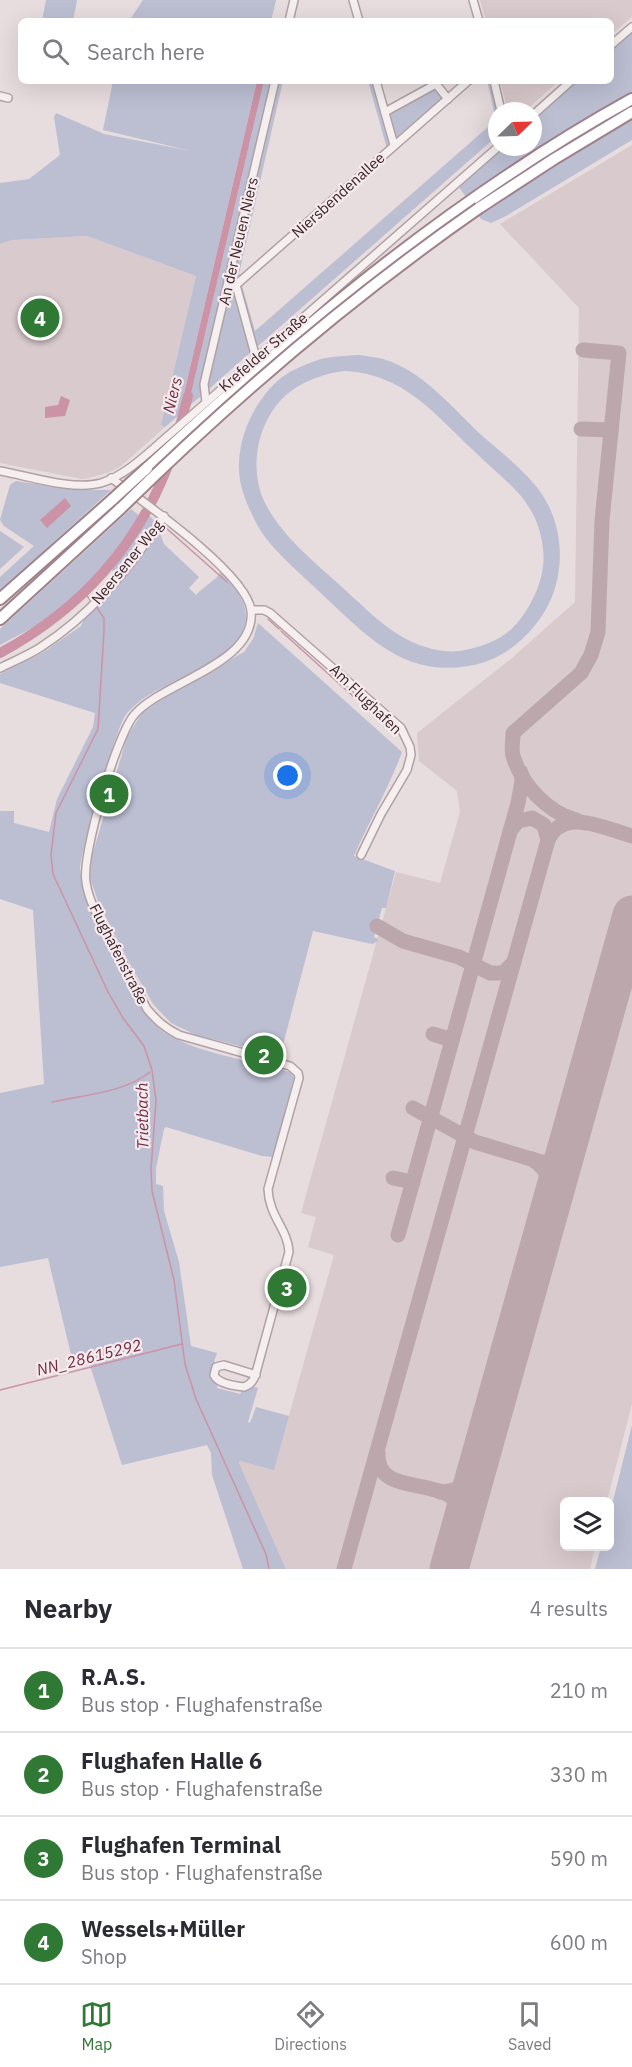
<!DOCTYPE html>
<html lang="en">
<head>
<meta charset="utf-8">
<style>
	body { margin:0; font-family:"IBM Plex Sans",sans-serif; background:#f7f7f7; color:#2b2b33 }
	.controls { position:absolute; right:18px; bottom:18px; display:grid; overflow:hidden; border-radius:9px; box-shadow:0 6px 24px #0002 }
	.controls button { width:54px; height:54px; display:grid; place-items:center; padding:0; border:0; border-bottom:2px solid #e1e1e2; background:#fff; color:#2b2b33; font:30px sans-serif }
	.compass { position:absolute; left:488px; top:102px; width:54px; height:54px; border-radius:50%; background:#fff; box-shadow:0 6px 24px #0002; rotate:67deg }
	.you { position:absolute; left:288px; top:776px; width:21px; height:21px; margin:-15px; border:4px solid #fff; border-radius:50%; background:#1a73e8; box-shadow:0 0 0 9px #1a73e833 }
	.badge { display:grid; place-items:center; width:39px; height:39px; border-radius:50%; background:#307935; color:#fff; font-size:20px; font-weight:700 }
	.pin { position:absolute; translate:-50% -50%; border:3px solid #fff; box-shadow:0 2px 6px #0006 }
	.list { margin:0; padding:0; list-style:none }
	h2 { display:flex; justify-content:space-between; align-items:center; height:78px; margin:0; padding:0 24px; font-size:26px }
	h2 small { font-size:20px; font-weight:400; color:#7c7c81 }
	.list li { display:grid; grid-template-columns:39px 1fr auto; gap:18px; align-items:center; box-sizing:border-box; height:84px; padding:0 24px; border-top:2px solid #e1e1e2 }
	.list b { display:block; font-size:22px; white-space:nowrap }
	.list p { margin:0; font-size:20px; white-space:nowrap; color:#7c7c81 }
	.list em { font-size:20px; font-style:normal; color:#7c7c81 }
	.icon { flex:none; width:33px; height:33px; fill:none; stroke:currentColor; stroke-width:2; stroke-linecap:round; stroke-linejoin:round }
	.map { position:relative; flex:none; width:632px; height:1569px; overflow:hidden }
	.search { position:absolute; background:#fff; box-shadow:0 6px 24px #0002; left:18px; right:18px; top:18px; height:66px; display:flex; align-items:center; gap:15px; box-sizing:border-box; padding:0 21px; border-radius:9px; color:#7c7c81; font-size:22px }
	.sheet { height:414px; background:#fff }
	nav { display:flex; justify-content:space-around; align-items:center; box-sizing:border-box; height:84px; border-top:2px solid #e1e1e2; background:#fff; font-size:16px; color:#7c7c81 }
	nav a { display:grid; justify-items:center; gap:3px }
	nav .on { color:#307935 }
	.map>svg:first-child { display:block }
</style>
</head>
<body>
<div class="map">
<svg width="632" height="1569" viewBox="0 0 632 1569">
	<rect width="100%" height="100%" fill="#e7dcde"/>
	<g fill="#d9cacd">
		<polygon points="480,0 632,0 632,17 611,35 611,21 486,21"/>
		<polygon points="500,81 559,81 525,111 508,111"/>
		<polygon points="632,145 632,1404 607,1501 564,1502 564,1546 595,1547 590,1569 286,1569 239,1463 240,1461 274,1469 334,1255 308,1247 316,1217 301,1213 396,872 440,883 460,812 457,791 419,761 417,733 512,658 575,602 579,308 500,224"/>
		<polygon points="87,236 196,276 161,425 165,427 121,466 110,472 89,478 82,479 0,463 0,244 12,240"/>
	</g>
	<g fill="#bcbed2" fill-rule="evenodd">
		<polygon points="46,0 77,0 73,21 42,21"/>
		<polygon points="143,0 276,0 271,21 129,21"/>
		<polygon points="632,31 632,140 506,216 491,223 481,219 459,187 505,147 533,147 533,122 577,81 611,81 611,50"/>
		<polygon points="113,81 257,81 179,415 165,427 161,425 196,276 87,236 12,240 0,244 0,183 29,179 60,155 54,117 56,113 104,134 191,151 103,130"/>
		<polygon points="264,81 273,81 202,384 202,395 188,407"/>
		<polygon points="277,81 283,81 239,274 244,275 387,149 368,81 374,81 390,140 388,141 389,147 236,282 233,281 232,275"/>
		<polygon points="472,81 475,81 242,286 255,331 496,120 487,81 490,81 498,111 497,136 257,347 239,288 241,285"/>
		<polygon points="435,88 445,99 398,140 393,136 389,114"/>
		<polygon points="232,292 235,292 252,351 208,390 207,387 226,298"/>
		<path d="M359 355C366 356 375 357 383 359 421 370 450 405 478 432 497 449 519 466 535 485 568 524 568 585 536 624 519 646 495 662 468 666 404 677 368 637 326 598 305 577 274 553 259 528 249 510 239 488 239 468 238 436 256 398 281 378 289 371 305 365 315 361 328 356 345 356 359 355ZM344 371C365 372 382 377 400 387 428 403 451 430 475 452 490 467 507 480 521 496 527 503 534 515 537 523 548 554 545 578 529 606 513 634 495 644 465 650 448 654 428 649 412 642 386 630 365 608 344 589 316 563 283 538 265 503 246 464 260 409 297 387 312 378 328 373 344 371Z"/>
		<polygon points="16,481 75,490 111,490 0,591 0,577 34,546 4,526 0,520 10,485"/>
		<path d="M131 509 141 517C116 558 79 599 37 625 26 632 12 638 0 645V629Z"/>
		<path d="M147 514 156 522 164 544 199 577 189 588 196 595C204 586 215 581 221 572 236 588 254 609 242 632 220 674 153 679 125 716 116 729 80 853 80 869 82 899 137 1012 161 1030 189 1051 246 1060 281 1069L291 1073 294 1078 274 1157 262 1156 166 1127 164 1129 156 1168V1184L163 1186 164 1211 179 1262 191 1346 217 1353 214 1362 217 1363 213 1366C209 1373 211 1379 218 1383L217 1388 240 1394 242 1390 252 1386 258 1388 248 1422 250 1423 256 1407 289 1416 274 1470 240 1461 239 1463 286 1569H243L212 1475 211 1453 207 1445 122 1465 88 1359 73 1363 48 1258 0 1267V1093L44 1084 33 910 0 899V811H14V823L49 832 57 799 93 727 95 713 0 683V674L42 653 81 626 87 612 93 607 92 601 116 575 111 569Z"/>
		<polygon points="0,531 24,547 0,569"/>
		<path d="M258 623 402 752C389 788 369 821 354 856L395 871 386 908H382L374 937 378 939 377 942 372 944 313 931 280 1056 196 1035 171 1023 153 1004 130 964 99 904 90 878 92 856 127 737 142 713 171 693 244 652 253 639Z"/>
		<polygon points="632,1425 632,1569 595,1569 601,1547 610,1546 610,1513"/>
	</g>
	<g fill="#cb93a5">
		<polygon points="257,81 264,81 188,407 179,415"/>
		<polygon points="61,396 70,400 65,416 45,418 45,407 58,405"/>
		<polygon points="65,498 71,506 47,528 40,520"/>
	</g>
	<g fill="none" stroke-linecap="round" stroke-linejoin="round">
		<g stroke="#cb93a5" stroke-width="1.5">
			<polyline points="165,527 227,582"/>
			<polyline points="85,593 90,600"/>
			<polyline points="97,608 104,618 104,631 98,729 56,813 51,855 53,874 108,992 123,1018 144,1046 152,1070 156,1101 151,1169 152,1191 174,1280 185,1364 196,1399 266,1554 269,1569"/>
			<polyline points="268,619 279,629"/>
			<polyline points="281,631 387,727"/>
			<path d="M52 1102C84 1095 126 1092 150 1072"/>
			<polyline points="0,1390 182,1344"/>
		</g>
		<g stroke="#cb93a5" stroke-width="10">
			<polyline points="175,445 188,396"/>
			<path d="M0 653C80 610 139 545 170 460"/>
		</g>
		<g stroke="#bca8ac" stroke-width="15">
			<polyline points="581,429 611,430"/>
			<path d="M576 820C547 812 522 785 513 756 511 749 513 740 513 733L581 673 591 655 598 632 602 520 619 353 583 350"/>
			<polyline points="510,831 518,821 532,818 544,825 548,840"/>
			<polyline points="377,926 403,941 459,957 490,973 503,973 514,962"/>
			<polyline points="433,1034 452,1040"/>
			<path d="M413 1108 475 1142 541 1162C554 1163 561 1157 567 1147"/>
			<path d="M532 1159C550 1171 553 1184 551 1205"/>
			<polyline points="393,1178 413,1182"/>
			<polyline points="398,1235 518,803 522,781 521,772"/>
			<path d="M378 1453C375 1504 464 1468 462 1522"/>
			<path d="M440 1492C460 1492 470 1481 479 1464"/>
			<path d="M344 1569 548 840C563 806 606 829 632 836"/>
		</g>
		<polyline stroke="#bca8ac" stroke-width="39" points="449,1569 632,915"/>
		<g stroke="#b1a1a4" stroke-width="10">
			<g id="minor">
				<polyline points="353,0 359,21"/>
				<polyline points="473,0 479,21"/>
				<polyline points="289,21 294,0"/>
				<polyline points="611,45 632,27"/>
				<polyline points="376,81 394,145"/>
				<polyline points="494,81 501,111"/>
				<polyline points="0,96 8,98"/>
				<polyline points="385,112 436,84 448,99"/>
				<polyline points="533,115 571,81"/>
				<polyline points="236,285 256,358"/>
				<polyline points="227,289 236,285 468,81"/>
				<polyline points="206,402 204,384 275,81"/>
				<path d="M0 471C29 476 72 491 101 483 127 475 149 452 169 435L498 147"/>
				<path d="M111 478C142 501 246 573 251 610 257 664 164 681 135 714 117 733 81 856 86 882 89 903 101 922 111 940 123 963 135 986 147 1009 157 1021 165 1028 179 1035L290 1066 298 1073 299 1078 268 1189C269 1217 288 1229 289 1252L257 1369C255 1377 253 1384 244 1387 235 1386 218 1384 214 1375L216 1367 224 1365 256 1375"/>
				<polyline points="251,610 264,610 270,613 401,728 410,747 411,755 407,770 381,814 361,855"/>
				<path d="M0 668C14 661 29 655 41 647 92 614 132 566 164 516"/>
			</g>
		</g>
		<g stroke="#9f8289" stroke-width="14">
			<g id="highway">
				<polyline points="479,208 554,159 632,112"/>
				<path d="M147 468C297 330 453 198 632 99"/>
				<polyline points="0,599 113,499"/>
				<polyline points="0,619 121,508"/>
			</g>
		</g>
		<use href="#minor" stroke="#f5eff0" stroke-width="7"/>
		<use href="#highway" stroke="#fff" stroke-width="10"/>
		<g stroke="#9f8289" stroke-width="14" stroke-linecap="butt">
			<g id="highway-bridge">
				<polyline points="113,499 147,468"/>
				<path d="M121 508C232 399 351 297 479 208"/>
			</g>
		</g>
		<use href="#highway-bridge" stroke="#fff" stroke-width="10"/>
	</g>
	<g text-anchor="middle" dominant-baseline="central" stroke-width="4.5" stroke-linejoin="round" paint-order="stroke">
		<g font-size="15" fill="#3e252a" stroke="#f5ebee">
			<text transform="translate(338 195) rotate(-42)">Niersbendenallee</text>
			<text transform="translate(238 241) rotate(-77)">An der Neuen Niers</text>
			<text transform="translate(263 352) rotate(-41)">Krefelder Straße</text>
			<text transform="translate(127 562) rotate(-51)">Neersener Weg</text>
			<text transform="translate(366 699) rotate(44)">Am Flughafen</text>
			<text transform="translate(119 954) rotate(63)">Flughafenstraße</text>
		</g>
		<g font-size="16" font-style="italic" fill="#752c41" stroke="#f5ebee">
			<text transform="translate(172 395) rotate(-76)">Niers</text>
			<text transform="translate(142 1116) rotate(-91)">Trietbach</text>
			<text transform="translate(89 1357) rotate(-14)">NN_28615292</text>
		</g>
	</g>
</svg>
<div class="controls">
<button><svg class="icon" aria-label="layers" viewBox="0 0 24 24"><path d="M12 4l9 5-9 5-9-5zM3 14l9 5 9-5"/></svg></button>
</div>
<svg class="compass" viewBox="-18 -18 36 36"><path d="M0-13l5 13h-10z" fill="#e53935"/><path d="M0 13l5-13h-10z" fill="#7c7c81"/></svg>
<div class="you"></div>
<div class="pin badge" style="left:109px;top:794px">1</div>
<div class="pin badge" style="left:264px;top:1055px">2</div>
<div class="pin badge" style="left:287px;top:1288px">3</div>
<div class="pin badge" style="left:40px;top:318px">4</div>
<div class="search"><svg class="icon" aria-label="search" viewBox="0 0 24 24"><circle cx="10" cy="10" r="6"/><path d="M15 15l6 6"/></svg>Search here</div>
</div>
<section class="sheet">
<h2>Nearby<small>4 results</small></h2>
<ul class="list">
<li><span class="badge">1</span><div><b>R.A.S.</b><p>Bus stop · Flughafenstraße</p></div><em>210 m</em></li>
<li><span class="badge">2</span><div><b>Flughafen Halle 6</b><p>Bus stop · Flughafenstraße</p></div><em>330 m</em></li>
<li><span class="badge">3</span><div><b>Flughafen Terminal</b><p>Bus stop · Flughafenstraße</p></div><em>590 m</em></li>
<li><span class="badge">4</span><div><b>Wessels+Müller</b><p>Shop</p></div><em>600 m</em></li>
</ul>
</section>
<nav>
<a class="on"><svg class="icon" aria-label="map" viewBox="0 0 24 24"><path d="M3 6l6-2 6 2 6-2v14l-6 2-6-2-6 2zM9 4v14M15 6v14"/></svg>Map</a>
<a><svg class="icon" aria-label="directions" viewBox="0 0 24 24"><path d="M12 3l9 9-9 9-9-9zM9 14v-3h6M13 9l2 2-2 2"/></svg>Directions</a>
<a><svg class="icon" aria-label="saved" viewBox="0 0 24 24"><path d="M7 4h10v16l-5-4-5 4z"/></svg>Saved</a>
</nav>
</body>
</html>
